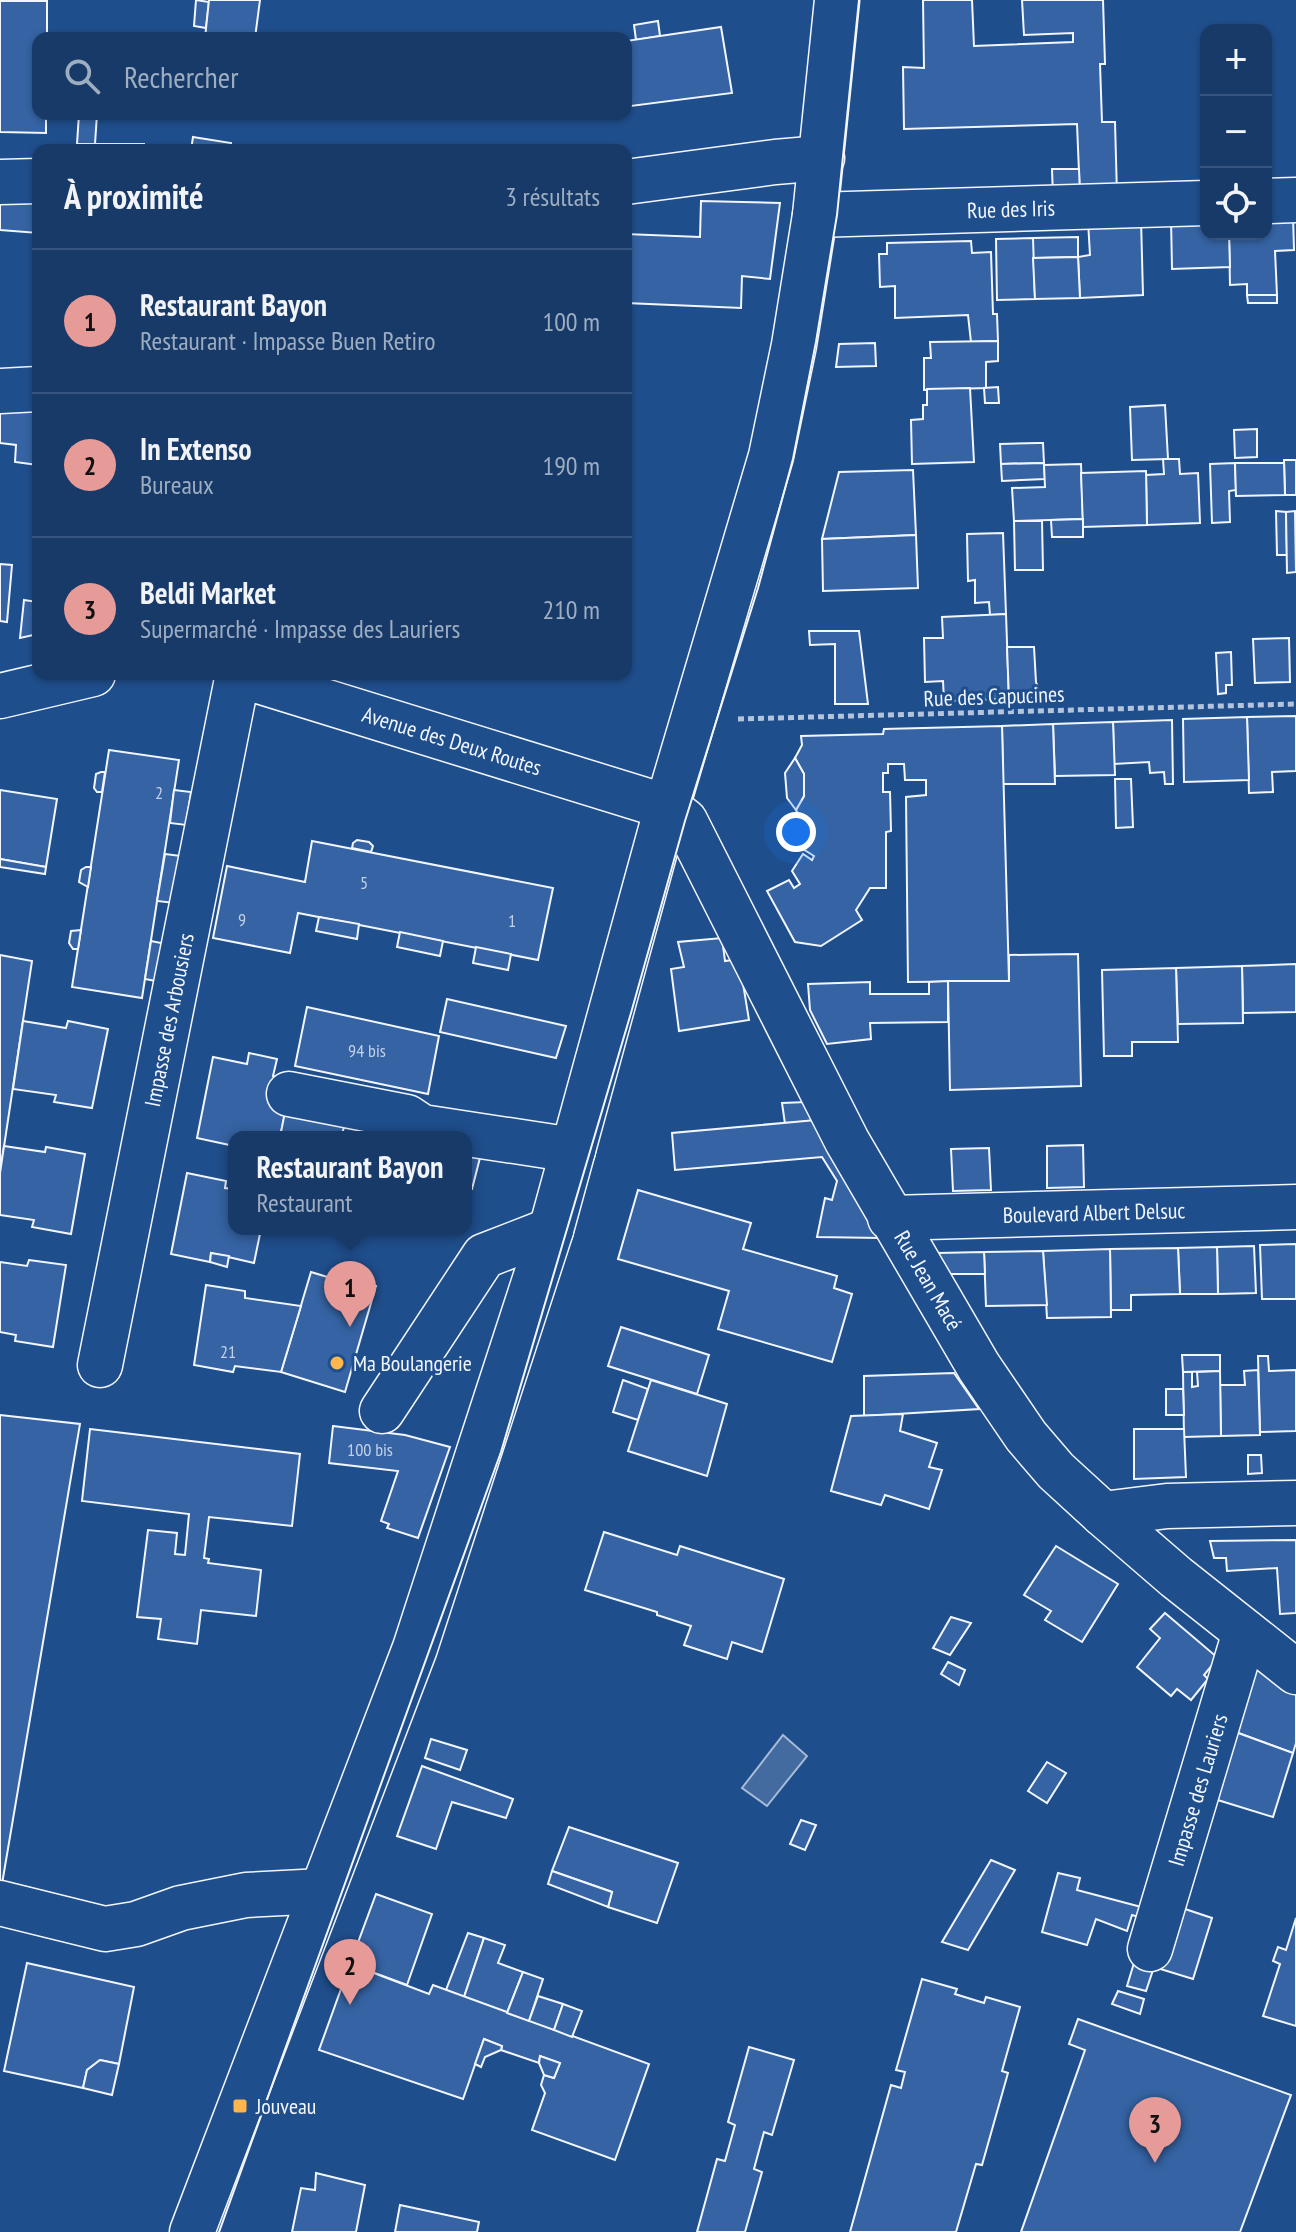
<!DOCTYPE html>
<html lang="fr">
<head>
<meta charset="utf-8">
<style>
	body { margin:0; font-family:"PT Sans Narrow",sans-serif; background:#20416f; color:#f1f3f6 }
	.controls { position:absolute; right:24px; top:24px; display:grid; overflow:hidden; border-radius:16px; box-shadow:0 2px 6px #0004 }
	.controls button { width:72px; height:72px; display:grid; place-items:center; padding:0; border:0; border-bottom:2px solid #36547d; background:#173a69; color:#f1f3f6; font:40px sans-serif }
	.you { position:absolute; left:796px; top:832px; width:28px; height:28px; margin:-20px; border:6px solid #fff; border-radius:50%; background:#1a73e8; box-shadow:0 0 0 12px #1a73e833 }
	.badge { display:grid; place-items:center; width:52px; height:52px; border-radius:50%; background:#e69b98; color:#111; font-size:26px; font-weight:700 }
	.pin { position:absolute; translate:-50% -66px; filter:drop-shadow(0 2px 4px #0008) }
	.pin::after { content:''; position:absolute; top:42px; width:28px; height:24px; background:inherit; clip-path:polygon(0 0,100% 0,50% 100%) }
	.popup { position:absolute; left:228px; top:1131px; width:244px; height:104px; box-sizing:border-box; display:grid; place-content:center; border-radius:16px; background:#173a69; filter:drop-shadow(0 2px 6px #0005); font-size:26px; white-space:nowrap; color:#9eadc0 }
	.popup b { font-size:30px; color:#f1f3f6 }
	.popup::after { content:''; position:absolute; left:50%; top:100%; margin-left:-16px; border:16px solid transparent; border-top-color:#173a69 }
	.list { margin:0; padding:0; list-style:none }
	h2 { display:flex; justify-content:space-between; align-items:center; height:104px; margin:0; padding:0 32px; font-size:34px }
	h2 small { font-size:26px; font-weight:400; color:#9eadc0 }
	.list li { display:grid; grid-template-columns:52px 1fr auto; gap:24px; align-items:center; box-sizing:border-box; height:144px; padding:0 32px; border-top:2px solid #36547d }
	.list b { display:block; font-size:30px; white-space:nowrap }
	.list p { margin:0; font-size:26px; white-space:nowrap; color:#9eadc0 }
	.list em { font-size:26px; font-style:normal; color:#9eadc0 }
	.icon { flex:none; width:44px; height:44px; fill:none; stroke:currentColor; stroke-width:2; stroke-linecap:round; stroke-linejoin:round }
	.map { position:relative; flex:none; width:1296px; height:2232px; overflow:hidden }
	.search { position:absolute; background:#173a69; box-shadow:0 2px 6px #0004; left:32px; top:32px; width:600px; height:88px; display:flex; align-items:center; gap:20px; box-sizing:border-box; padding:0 28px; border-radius:16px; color:#9eadc0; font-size:30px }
	.panel { position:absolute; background:#173a69; box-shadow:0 2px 6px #0004; left:32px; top:144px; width:600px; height:536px; border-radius:16px }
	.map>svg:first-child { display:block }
</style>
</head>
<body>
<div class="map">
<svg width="1296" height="2232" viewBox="0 0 1296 2232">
	<rect width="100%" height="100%" fill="#1f4e8c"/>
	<polygon fill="#446ba0" stroke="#a8bbd7" stroke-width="2" points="783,1735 807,1756 767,1806 742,1788"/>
	<g fill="#3563a3" stroke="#f2f6ff" stroke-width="2">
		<polygon points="196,0 209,2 206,28 194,26"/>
		<polygon points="209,0 260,0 255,38 205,38"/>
		<polygon points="923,0 972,0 974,46 1073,42 1073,33 1024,35 1022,0 1103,0 1105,64 1100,64 1102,122 1115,122 1117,195 1080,196 1077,124 904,129 903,67 924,68"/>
		<polygon points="0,1 47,1 47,38 38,38 38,114 46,114 46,133 0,132"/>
		<polygon points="658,21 660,36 636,40 634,25"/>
		<polygon points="721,27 732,93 631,106 626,72 626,41"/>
		<polygon points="79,114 97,114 95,144 77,144"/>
		<polygon points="193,137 231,143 231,150 191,150"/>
		<polygon points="77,144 144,144 144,150 76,150"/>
		<polygon points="1052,169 1079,169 1080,196 1053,197"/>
		<polygon points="38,192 38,233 0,230 0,194"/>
		<polygon points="701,201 780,203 770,279 742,276 741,308 626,303 626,234 700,237"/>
		<polygon points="1293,215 1294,250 1275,251 1277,295 1247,295 1247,284 1230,285 1229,234 1266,234 1266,216"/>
		<polygon points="1206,217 1206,234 1229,234 1230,267 1172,269 1171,218"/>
		<polygon points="1141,219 1143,295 1080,298 1078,257 1090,255 1088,221"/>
		<polygon points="1078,237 1078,257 1033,258 1033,238"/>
		<polygon points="1033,238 1035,299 997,300 996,239"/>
		<polygon points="971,241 972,253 991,252 993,314 997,314 998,341 971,342 968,315 895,318 895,286 880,287 879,254 887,254 887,243"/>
		<polygon points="1078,257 1080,298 1035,299 1033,258"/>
		<polygon points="1247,295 1277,295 1277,303 1248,303"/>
		<polygon points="998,341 998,361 986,362 986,388 924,390 924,358 931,358 930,342"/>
		<polygon points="875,343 876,366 836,367 839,344"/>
		<polygon points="998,387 999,403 985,403 984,388"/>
		<polygon points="970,388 974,462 912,464 911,420 923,419 923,405 927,405 927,389"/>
		<polygon points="38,400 38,465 15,462 16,445 0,443 0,403"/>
		<polygon points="1165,405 1168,459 1132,460 1130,407"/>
		<polygon points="1257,429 1257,457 1235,458 1234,430"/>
		<polygon points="1038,443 1043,443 1044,463 1001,464 1000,444"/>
		<polygon points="1163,459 1179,459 1180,474 1198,473 1200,523 1147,525 1146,475 1164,474"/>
		<polygon points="1284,460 1296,460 1296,495 1285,495"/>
		<polygon points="1044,463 1045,479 1002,481 1001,464"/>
		<polygon points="1235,463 1236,490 1229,491 1230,522 1212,523 1210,464"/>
		<polygon points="1235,463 1284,463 1285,495 1236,496"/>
		<polygon points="1081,464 1083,519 1014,521 1012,488 1045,487 1044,465"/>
		<polygon points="913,470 916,535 822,539 839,472"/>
		<polygon points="1146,471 1147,525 1083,527 1081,473"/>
		<polygon points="1276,511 1286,512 1287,555 1277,555"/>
		<polygon points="1295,511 1296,572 1287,573 1286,512"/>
		<polygon points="1083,519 1083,537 1052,537 1051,520"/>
		<polygon points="1014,521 1042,521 1043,570 1015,570"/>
		<polygon points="1003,533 1006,614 990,615 989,602 975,603 975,580 968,581 967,534"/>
		<polygon points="916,535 918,588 823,591 822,539"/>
		<polygon points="0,564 12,565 7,622 0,621"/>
		<polygon points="24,600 38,602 38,634 20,638"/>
		<polygon points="1006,614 1009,699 944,701 943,681 925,682 924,638 943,638 942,617"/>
		<polygon points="809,631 859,631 868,704 835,704 835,644 810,645"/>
		<polygon points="1289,638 1290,682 1255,683 1253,639"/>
		<polygon points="1007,647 1034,647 1036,682 1042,698 1009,699"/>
		<polygon points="1231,652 1232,685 1226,685 1226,693 1218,694 1216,653"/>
		<polygon points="1296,716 1296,771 1272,772 1273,792 1249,793 1247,717"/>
		<polygon points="1247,717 1249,780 1184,782 1183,719"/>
		<polygon points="1172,720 1173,784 1165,784 1164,772 1150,773 1149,762 1114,764 1113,722"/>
		<polygon points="1113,722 1115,775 1055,776 1053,724"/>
		<polygon points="1053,724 1055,784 1003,784 1002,726"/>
		<polygon points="1002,726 1009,981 908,982 906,797 926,795 926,780 905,780 904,764 888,764 888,773 883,773 883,792 890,792 891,831 886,832 886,888 870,888 856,910 862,920 821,946 795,942 767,891 789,880 794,888 800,884 792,871 803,854 812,860 814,856 803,849 804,826 796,810 804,796 804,774 795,758 802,745 801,736 883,734 884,729"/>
		<polygon points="109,750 179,760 142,998 72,987"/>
		<polygon points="795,758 804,774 804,796 796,810 787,798 785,773"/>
		<polygon points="101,772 105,772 102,792 97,792 94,788 96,774"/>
		<polygon points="1115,779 1131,779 1133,827 1116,828"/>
		<polygon points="0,790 57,799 46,867 0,859"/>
		<polygon points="174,790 191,792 186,825 170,823"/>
		<polygon points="357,840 369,842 373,846 371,852 352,848 353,843"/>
		<polygon points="312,841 553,888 538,960 298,913 290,953 213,938 227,866 305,882"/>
		<polygon points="165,854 181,856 174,903 157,901"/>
		<polygon points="0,859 46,867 45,874 0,867"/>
		<polygon points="86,867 91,867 88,887 79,882 81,870"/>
		<polygon points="319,917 359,924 357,939 316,931"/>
		<polygon points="81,930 78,949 73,949 69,943 71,931"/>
		<polygon points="400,932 443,941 440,956 397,947"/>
		<polygon points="722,938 725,961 739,959 749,1020 679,1031 671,969 684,967 678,942"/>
		<polygon points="151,941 166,944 161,982 145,979"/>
		<polygon points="476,947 511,954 508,970 473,963"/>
		<polygon points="1078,954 1081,1086 950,1090 948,981 1009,981 1009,955"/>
		<polygon points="0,955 32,961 0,1173"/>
		<polygon points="1296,964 1296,1012 1243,1013 1242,966"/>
		<polygon points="1242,966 1243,1023 1178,1024 1176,968"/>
		<polygon points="1176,968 1178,1042 1132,1042 1132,1056 1104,1056 1102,970"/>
		<polygon points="948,981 948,1022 870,1023 871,1039 827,1044 810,1010 808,984 870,982 870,994 929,994 929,982"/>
		<polygon points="447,999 566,1026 556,1058 440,1032"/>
		<polygon points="307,1007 439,1036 428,1094 295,1066"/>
		<polygon points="23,1021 66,1028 68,1021 108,1029 92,1108 54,1102 56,1095 13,1089"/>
		<polygon points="249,1053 277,1059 273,1076 292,1081 280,1137 234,1137 234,1146 197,1138 213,1057 247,1064"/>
		<polygon points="807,1102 816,1120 785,1124 782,1103"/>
		<polygon points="285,1112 345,1124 341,1137 280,1137"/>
		<polygon points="816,1120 880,1238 817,1237 825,1198 832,1200 837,1181 822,1157 675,1170 672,1133"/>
		<polygon points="1083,1145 1084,1187 1047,1188 1047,1146"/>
		<polygon points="4,1146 45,1152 46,1147 85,1154 71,1234 32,1227 34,1220 0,1215 0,1173"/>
		<polygon points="466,1147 482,1150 472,1189 469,1189 466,1200"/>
		<polygon points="989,1148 991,1190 953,1191 951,1149"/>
		<polygon points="187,1173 226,1181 225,1188 234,1189 234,1229 261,1229 254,1263 211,1253 210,1262 171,1254"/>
		<polygon points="638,1190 751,1223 743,1249 837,1276 834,1288 852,1294 832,1362 718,1329 729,1291 618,1259"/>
		<polygon points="1296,1244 1296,1299 1262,1299 1260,1245"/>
		<polygon points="1254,1246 1256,1293 1218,1294 1217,1247"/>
		<polygon points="1217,1247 1218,1294 1180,1294 1178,1248"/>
		<polygon points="1178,1248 1180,1294 1131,1295 1131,1310 1111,1310 1110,1249"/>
		<polygon points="1110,1249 1111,1317 1047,1318 1043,1251"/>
		<polygon points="1043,1251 1047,1305 986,1306 984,1252"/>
		<polygon points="984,1252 985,1274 949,1274 938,1253"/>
		<polygon points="211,1253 229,1256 227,1267 210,1262"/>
		<polygon points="29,1260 66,1265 53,1347 15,1341 16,1335 0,1332 0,1262 27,1266"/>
		<polygon points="311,1272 347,1283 349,1278 376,1286 345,1392 281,1372"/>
		<polygon points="206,1285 245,1291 245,1298 301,1306 281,1372 235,1366 233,1372 194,1365"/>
		<polygon points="621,1327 709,1355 697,1394 608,1366"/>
		<polygon points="1182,1355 1220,1355 1220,1371 1183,1372"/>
		<polygon points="1258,1356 1268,1356 1269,1371 1296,1370 1296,1431 1260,1432"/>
		<polygon points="1258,1370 1260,1435 1221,1436 1220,1385 1245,1385 1244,1371"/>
		<polygon points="1220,1371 1221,1436 1184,1437 1183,1372 1192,1372 1192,1387 1198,1386 1197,1372"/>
		<polygon points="954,1373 979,1409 864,1416 864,1376"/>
		<polygon points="623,1380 648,1389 638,1420 613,1412"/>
		<polygon points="651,1380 727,1404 707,1476 628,1451"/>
		<polygon points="1166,1389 1183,1389 1184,1415 1166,1415"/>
		<polygon points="903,1414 900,1431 937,1443 929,1467 942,1470 929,1509 885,1495 881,1505 831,1491 851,1416"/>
		<polygon points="0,1415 80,1424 2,1884 0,1884"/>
		<polygon points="333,1426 405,1435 450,1447 418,1538 387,1528 389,1524 381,1521 398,1471 329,1463"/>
		<polygon points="90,1429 300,1454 292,1526 209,1517 204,1558 209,1559 208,1563 261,1570 256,1616 201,1610 197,1644 158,1639 161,1619 137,1617 148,1530 177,1533 175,1554 185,1555 189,1514 82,1501"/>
		<polygon points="1134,1429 1184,1429 1186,1477 1134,1479"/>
		<polygon points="1248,1455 1261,1455 1262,1473 1248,1474"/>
		<polygon points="604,1532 677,1555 680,1546 784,1579 762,1652 732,1642 727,1659 684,1645 691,1626 657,1615 657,1612 585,1590"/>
		<polygon points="1296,1540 1296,1613 1280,1614 1277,1568 1227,1571 1226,1558 1214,1558 1210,1541"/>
		<polygon points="1056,1546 1118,1584 1082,1642 1045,1620 1051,1611 1024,1595"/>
		<polygon points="1165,1613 1218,1658 1204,1675 1208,1679 1191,1700 1177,1689 1171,1696 1137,1667 1160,1638 1150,1629"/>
		<polygon points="951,1617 971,1623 950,1655 933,1648"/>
		<polygon points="1253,1661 1296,1692 1296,1743 1293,1753 1230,1730"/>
		<polygon points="948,1662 965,1670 959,1685 941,1674"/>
		<polygon points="1230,1730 1293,1753 1273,1817 1208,1797"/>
		<polygon points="431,1739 467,1750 460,1770 425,1758"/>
		<polygon points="1047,1762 1066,1773 1047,1803 1028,1791"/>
		<polygon points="422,1766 513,1799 506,1818 452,1802 436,1849 397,1836"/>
		<polygon points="801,1820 816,1825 805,1850 790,1844"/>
		<polygon points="569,1827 678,1863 657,1923 608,1907 612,1892 552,1871"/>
		<polygon points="991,1860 1015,1870 968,1950 942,1942"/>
		<polygon points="552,1871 612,1892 608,1907 548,1884"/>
		<polygon points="1058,1873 1080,1878 1077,1890 1145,1908 1142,1918 1132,1915 1127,1931 1096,1919 1087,1945 1042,1932"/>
		<polygon points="376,1894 432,1914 407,1985 350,1964"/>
		<polygon points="1173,1905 1212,1918 1193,1979 1154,1967 1146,1991 1127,1986 1137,1953"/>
		<polygon points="1296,1918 1296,2026 1263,2016 1280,1964 1273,1961 1278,1947 1286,1950"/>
		<polygon points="468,1933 484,1938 464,1997 446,1990"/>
		<polygon points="484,1938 505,1945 498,1963 523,1972 507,2013 464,1997"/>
		<polygon points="27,1963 134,1987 119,2064 100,2060 87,2070 83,2088 4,2071"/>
		<polygon points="350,1964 429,1994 433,1985 649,2064 615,2160 532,2130 545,2093 541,2085 544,2075 554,2078 560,2063 540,2056 539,2063 501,2050 502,2046 484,2039 463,2099 319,2050"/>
		<polygon points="523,1972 543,1979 529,2021 507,2013"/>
		<polygon points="922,1979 957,1989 955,1994 984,2003 986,1997 1020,2007 1002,2071 1008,2073 982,2165 976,2164 956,2232 850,2232 891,2085 901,2088 905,2072 896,2070"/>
		<polygon points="1118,1991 1144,1999 1140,2014 1112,2004"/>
		<polygon points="538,1996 563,2004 554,2030 529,2021"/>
		<polygon points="563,2004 582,2011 572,2037 554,2030"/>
		<polygon points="1078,2019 1291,2095 1240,2232 1021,2232 1085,2050 1069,2044"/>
		<polygon points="484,2039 502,2046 501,2050 485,2057 481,2067 475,2064"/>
		<polygon points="749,2047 794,2060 772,2135 764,2132 754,2169 762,2172 745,2232 697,2232 717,2159 725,2161 735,2125 728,2122"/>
		<polygon points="540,2056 560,2063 554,2078 544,2075 539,2063"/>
		<polygon points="100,2060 119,2064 112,2095 83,2088 87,2070"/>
		<polygon points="316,2173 365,2185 356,2232 292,2232 301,2188 315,2190"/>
		<polygon points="400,2205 479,2222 477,2232 395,2232"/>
	</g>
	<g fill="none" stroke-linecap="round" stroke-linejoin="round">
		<g stroke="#f2f6ff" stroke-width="47">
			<g id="minor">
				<polyline points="0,182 38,181"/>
				<polyline points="626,182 775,162 822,158"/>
				<polyline points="1266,201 1296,200"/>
				<path id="s1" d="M815 215 1206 203"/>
				<polyline points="0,391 38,389"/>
				<path id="s2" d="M236 674 667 807 685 821 847 1141 979 1367 1026 1436 1056 1471 1103 1514 1176 1577 1296 1672"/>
				<polyline points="0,696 93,674"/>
				<polyline points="289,1094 407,1117 422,1127 573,1150"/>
				<path id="s3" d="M890 1218 1296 1207"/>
				<path id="s4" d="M100 1365 238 674"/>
				<polyline points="382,1411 484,1256 551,1230"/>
				<polyline points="1103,1514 1167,1506 1296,1503"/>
				<polyline points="0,1903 105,1929 136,1924 181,1908 246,1895 322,1891"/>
				<path id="s5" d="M1150 1949 1245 1632"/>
				<polyline points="192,2232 415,1648 551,1230 667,807 771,456 794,345 815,215 837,0"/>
			</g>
		</g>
		<polyline stroke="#b3c4dc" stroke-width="5" stroke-dasharray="6 4" stroke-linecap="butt" points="738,719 1296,704"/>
		<use href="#minor" stroke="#1f4e8c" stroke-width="44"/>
		<polyline stroke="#f2f6ff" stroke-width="2" points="219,2232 501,1452 631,1013 685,821 758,588 793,459 816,342 837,215 859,0"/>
	</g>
	<g fill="#ffb74d" stroke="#1f4e8c" stroke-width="3">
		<circle cx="337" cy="1363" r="8"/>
		<rect x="232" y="2098" width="16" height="16" rx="4"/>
	</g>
	<g text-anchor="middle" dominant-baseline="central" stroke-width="6" stroke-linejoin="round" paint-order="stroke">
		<g font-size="18" fill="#c3d1e8">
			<text x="159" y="792">2</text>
			<text x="364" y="882">5</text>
			<text x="242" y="919">9</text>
			<text x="512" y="920">1</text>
			<text x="367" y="1050">94 bis</text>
			<text x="228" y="1351">21</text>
			<text x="370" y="1449">100 bis</text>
		</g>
		<g font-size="22" fill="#f2f6ff" stroke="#1f4e8c">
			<text stroke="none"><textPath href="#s1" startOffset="196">Rue des Iris</textPath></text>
			<text transform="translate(994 696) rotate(-2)">Rue des Capucines</text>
			<text stroke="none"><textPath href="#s2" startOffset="226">Avenue des Deux Routes</textPath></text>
			<text stroke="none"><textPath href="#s4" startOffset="352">Impasse des Arbousiers</textPath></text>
			<text stroke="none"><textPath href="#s3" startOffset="204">Boulevard Albert Delsuc</textPath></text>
			<text stroke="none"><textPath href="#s2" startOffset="994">Rue Jean Macé</textPath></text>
			<text stroke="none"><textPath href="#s5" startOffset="166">Impasse des Lauriers</textPath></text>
		</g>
		<g font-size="22" fill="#f2f6ff" stroke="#1f4e8c" text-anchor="start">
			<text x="353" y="1363">Ma Boulangerie</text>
			<text x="256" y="2106">Jouveau</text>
		</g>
	</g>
</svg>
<div class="controls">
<button>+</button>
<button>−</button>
<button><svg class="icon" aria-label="locate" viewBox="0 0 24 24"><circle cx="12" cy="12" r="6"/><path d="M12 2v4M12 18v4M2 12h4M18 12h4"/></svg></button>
</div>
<div class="you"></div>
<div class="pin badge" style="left:350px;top:1327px">1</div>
<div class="popup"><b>Restaurant Bayon</b>Restaurant</div>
<div class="pin badge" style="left:350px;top:2005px">2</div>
<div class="pin badge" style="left:1155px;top:2163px">3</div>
<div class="search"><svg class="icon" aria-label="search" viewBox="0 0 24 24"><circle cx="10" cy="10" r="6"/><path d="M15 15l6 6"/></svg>Rechercher</div>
<section class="panel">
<h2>À proximité<small>3 résultats</small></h2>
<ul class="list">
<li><span class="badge">1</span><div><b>Restaurant Bayon</b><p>Restaurant · Impasse Buen Retiro</p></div><em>100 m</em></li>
<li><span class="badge">2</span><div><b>In Extenso</b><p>Bureaux</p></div><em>190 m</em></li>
<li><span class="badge">3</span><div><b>Beldi Market</b><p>Supermarché · Impasse des Lauriers</p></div><em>210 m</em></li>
</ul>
</section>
</div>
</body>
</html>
